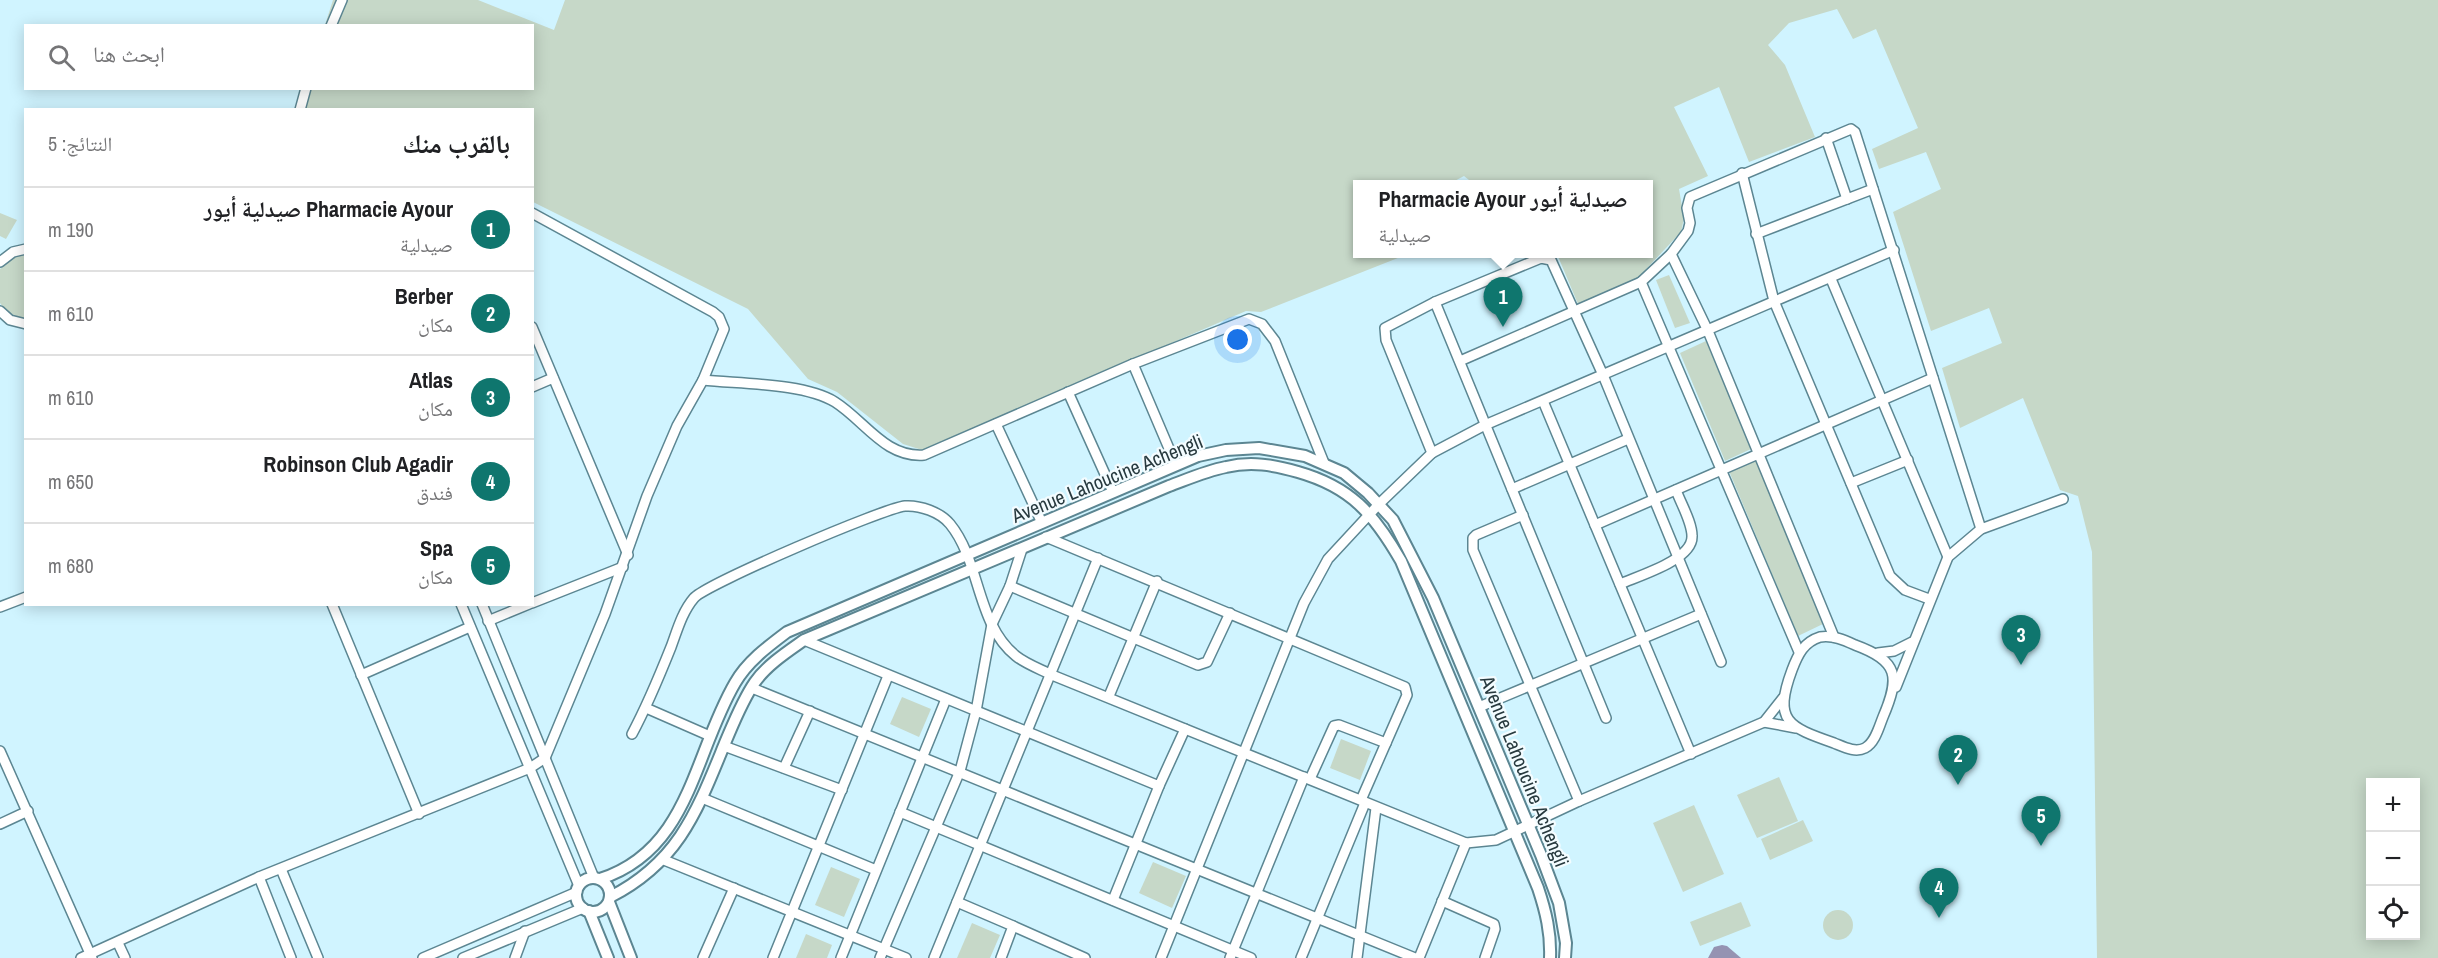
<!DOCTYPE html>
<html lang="ar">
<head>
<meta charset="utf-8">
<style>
	body { margin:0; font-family:"Archivo Narrow","Noto Naskh Arabic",sans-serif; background:#f2f2f2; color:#202124; direction:rtl }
	.controls { position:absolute; right:18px; bottom:18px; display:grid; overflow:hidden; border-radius:0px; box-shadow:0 3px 15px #0003 }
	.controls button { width:54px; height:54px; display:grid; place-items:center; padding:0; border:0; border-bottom:2px solid #e0e0e0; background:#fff; color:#202124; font:30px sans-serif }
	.you { position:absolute; left:1238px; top:340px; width:21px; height:21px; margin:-15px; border:4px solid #fff; border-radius:50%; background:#1a73e8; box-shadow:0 0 0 9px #1a73e833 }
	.badge { display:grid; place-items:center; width:39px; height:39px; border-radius:50%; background:#0f766e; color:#fff; font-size:20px; font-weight:700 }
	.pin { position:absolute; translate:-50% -50px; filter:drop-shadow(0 2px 3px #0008) }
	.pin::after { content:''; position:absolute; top:32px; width:21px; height:18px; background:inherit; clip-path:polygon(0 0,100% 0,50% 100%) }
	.popup { position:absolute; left:1353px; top:180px; width:300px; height:78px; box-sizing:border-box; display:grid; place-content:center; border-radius:0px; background:#fff; filter:drop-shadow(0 2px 4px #0005); font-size:20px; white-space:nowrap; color:#757577 }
	.popup b { font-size:22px; color:#202124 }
	.popup::after { content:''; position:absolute; left:50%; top:100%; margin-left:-12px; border:12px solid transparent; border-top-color:#fff }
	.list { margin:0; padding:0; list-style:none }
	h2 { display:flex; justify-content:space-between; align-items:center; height:78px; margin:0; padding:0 24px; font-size:26px }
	h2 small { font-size:20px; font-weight:400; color:#757577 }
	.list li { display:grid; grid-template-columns:39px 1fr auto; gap:18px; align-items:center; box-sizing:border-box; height:84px; padding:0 24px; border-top:2px solid #e0e0e0 }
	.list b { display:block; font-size:22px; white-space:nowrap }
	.list p { margin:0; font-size:20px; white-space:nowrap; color:#757577 }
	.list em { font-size:20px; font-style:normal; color:#757577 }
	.icon { flex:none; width:33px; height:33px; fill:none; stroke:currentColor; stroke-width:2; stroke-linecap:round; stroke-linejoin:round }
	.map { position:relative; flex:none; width:2438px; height:958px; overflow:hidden; direction:ltr }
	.search { position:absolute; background:#fff; box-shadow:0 3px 15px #0003; left:24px; top:24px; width:510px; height:66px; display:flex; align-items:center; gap:15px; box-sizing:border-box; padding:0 21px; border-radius:0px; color:#757577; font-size:22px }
	.panel { position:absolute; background:#fff; box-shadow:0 3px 15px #0003; left:24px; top:108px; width:510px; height:498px; border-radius:0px; direction:rtl }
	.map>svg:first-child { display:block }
</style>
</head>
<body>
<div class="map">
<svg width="2438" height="958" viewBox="0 0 2438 958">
	<rect width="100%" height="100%" fill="#d0f4ff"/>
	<g fill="#c6d8c8" fill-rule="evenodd">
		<path d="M333 0H478L554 30 565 0H2438V958H2097L2092 552 2078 496 2060 490 2023 398 1960 428 1942 368 2002 343 1989 308 1931 331 1893 212 1941 189 1926 152 1879 169 1872 149 1918 128 1876 29 1853 39 1837 9 1789 23 1768 45 1785 65 1815 137 1749 162 1719 87 1674 107 1708 176 1679 189 1684 218 1681 232 1635 281 1578 304 1557 254H1648V184H1474L1464 176 1449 184H1358V254H1408L1261 312 1246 311 922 450 903 444 837 392 808 379 748 309 533 202 532 110H297L304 89 532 88V26L325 25ZM2370 782H2416V936H2370Z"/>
		<polygon points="0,213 17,220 6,239 0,236"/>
		<path d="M25 255V318C15 317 6 312 0 303V269L15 257Z"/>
		<polygon points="1669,275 1690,323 1675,328 1656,280"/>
		<polygon points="1706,341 1751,449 1725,461 1680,353"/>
		<polygon points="1756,459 1825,623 1798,636 1729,471"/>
		<polygon points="902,697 931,709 919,737 890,724"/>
		<polygon points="1341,739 1371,751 1360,780 1330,768"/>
		<polygon points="1779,777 1798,821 1757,838 1737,795"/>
		<polygon points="1694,805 1724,874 1683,892 1653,823"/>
		<polygon points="1803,820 1813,841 1770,860 1761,839"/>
		<polygon points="1153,862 1186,876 1172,908 1139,893"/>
		<polygon points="831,867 860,879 844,917 815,905"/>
		<polygon points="1741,902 1751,926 1700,946 1690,922"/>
		<circle cx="1838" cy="925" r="15"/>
		<polygon points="972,923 1000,935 990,958 957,958"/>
		<polygon points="806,934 832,945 827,958 796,958"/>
	</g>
	<polygon fill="#9593b2" points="1722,945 1727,946 1741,958 1708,958 1714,947"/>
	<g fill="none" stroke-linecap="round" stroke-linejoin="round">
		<g stroke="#5c8692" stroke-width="12">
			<g id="minor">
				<polyline points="331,26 342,0"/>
				<polyline points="300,110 306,88"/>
				<polyline points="1826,138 1847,199"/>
				<polyline points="1742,173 1774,301 1890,576 1905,590 1929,599"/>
				<polyline points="1756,234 1873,189"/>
				<polyline points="1671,254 1708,331 1834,637"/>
				<polyline points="0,262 13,252 26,249"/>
				<polyline points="1831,279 1948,557"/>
				<polyline points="1641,282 1799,652"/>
				<polyline points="1435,302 1606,718"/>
				<polyline points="0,311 10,320 26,324"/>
				<polyline points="532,327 628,555"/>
				<polyline points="1460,361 1641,282 1671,254 1688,231 1690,223 1687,208 1690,197 1851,129 1855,132 1981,529"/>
				<polyline points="1133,364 1176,465"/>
				<path d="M703 380C741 384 804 383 835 402 865 421 885 458 924 455L1133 364 1249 319 1262 324 1275 341 1324 463"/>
				<polyline points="532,387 553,378"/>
				<polyline points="1068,392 1113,492"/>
				<polyline points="1543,401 1691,754"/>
				<polyline points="996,424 1042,523"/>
				<polyline points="1432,453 1386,340 1385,328 1435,302 1541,258 1551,260 1603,375 1721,662"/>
				<polyline points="1851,483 1908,460"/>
				<polyline points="1512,489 1628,439"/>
				<polyline points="1523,515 1476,535 1473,538 1473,550 1579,801"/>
				<polyline points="1595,525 1933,378"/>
				<polyline points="1046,537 1405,687 1407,695 1361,800"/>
				<path d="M1620 584C1638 576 1693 560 1692 536 1692 522 1681 504 1676 490"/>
				<polyline points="1010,586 1198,665 1207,662 1230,613"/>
				<polyline points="532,603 623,567"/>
				<polyline points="332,604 419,814"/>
				<polyline points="461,604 579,886"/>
				<polyline points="482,604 594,878"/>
				<polyline points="0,607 26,597"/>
				<polyline points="488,621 529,604"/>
				<path d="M1820 637C1833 635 1844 640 1855 645 1899 661 1900 677 1883 717 1879 727 1875 743 1865 748 1855 753 1844 747 1834 743 1788 727 1773 721 1792 670 1798 654 1804 642 1820 637Z"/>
				<polyline points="804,640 1159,786 1185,729"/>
				<polyline points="1878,653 1894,651 1912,642"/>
				<polyline points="361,675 470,627"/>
				<polyline points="1896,687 1948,557 1981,529 2063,499"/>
				<polyline points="752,688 1415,958"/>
				<polyline points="1109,696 1157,581"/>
				<polyline points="1479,707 1701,614"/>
				<polyline points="646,708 710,736"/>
				<polyline points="1764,722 1796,728"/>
				<path d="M632 734C647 706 659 677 671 647 677 631 682 612 694 598 706 584 884 508 905 506 920 505 940 512 950 524 981 562 976 624 1016 656 1026 664 1040 669 1052 675L1466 843 1496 840 1579 801 1764 722 1783 698"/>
				<polyline points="724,746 842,790"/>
				<polyline points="0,751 92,958"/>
				<polyline points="784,768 810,711"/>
				<polyline points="1310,779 1334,726 1339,725 1386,743"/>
				<polyline points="702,798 876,870"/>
				<polyline points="900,812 1251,958"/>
				<polyline points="0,824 28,811"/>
				<polyline points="664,860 906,958"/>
				<polyline points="281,869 318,958"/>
				<polyline points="259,877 291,958"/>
				<polyline points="1113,900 1159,786"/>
				<polyline points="1442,901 1494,924 1495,929 1485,958"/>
				<polyline points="957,902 1013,926 1001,958"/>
				<polyline points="1013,926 1085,958"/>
				<polyline points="118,943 125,958"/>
				<polyline points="81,958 259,877 530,768 545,758 605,614 647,496 677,426 703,380 724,329 719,317 713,312 532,213"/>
				<polyline points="423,958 577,892"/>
				<polyline points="463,958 583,908"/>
				<polyline points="515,958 525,931"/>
				<polyline points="703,958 734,888"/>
				<polyline points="773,958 888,676"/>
				<polyline points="841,958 946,699"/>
				<polyline points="880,958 960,771 976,711 992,624 1010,586 1022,549"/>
				<polyline points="934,958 1098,558"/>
				<polyline points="1161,958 1304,603 1328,559 1379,504 1432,453 1485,425 1894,250"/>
				<polyline points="1230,958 1304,777"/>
				<polyline points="1301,958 1365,803"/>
				<polyline points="1357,958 1376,808"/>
				<polyline points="1419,958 1466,843"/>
			</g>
		</g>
		<g stroke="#5c8692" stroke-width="14">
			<g id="tertiary">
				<circle cx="593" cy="895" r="17"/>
				<path d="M600 879C690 850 693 755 735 683 747 662 767 647 787 632L1198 456 1226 450 1259 448 1305 456 1344 473 1368 493 1393 520 1433 598 1541 855 1559 903 1566 943 1565 958"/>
				<path d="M610 897C679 862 697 811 725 743 734 722 742 701 755 682 767 665 787 652 804 640L1169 486C1188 479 1206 471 1226 467 1251 461 1274 465 1298 472 1351 487 1374 514 1401 561L1538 888C1546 912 1551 933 1550 958"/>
				<polyline points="609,902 631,958"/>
				<polyline points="589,911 608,958"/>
			</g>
		</g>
		<use href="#minor" stroke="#fff" stroke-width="9"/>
		<use href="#tertiary" stroke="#fff" stroke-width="10"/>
	</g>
	<g text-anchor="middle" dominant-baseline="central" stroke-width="4.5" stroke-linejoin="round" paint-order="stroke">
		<g font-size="20" fill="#283a3f" stroke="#f3fcff">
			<text transform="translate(1107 478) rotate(-22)">Avenue Lahoucine Achengli</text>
			<text transform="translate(1525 771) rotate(68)">Avenue Lahoucine Achengli</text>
		</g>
	</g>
</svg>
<div class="controls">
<button>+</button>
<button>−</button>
<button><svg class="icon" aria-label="locate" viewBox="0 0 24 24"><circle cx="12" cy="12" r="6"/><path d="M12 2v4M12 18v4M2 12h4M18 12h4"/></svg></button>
</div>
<div class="you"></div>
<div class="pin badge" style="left:1503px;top:327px">1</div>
<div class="popup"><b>Pharmacie Ayour صيدلية أيور</b>صيدلية</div>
<div class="pin badge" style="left:1958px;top:785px">2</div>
<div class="pin badge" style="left:2021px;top:665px">3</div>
<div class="pin badge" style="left:1939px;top:918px">4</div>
<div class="pin badge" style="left:2041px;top:846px">5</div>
<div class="search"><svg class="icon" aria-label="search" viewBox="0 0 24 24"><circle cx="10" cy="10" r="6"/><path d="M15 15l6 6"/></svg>ابحث هنا</div>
<section class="panel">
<h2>بالقرب منك<small>النتائج: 5</small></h2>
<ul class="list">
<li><span class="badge">1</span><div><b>Pharmacie Ayour صيدلية أيور</b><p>صيدلية</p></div><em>190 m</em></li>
<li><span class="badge">2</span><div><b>Berber</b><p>مكان</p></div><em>610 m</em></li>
<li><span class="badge">3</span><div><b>Atlas</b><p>مكان</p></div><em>610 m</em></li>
<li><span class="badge">4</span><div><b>Robinson Club Agadir</b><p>فندق</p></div><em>650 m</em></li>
<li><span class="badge">5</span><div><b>Spa</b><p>مكان</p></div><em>680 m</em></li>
</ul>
</section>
</div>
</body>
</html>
